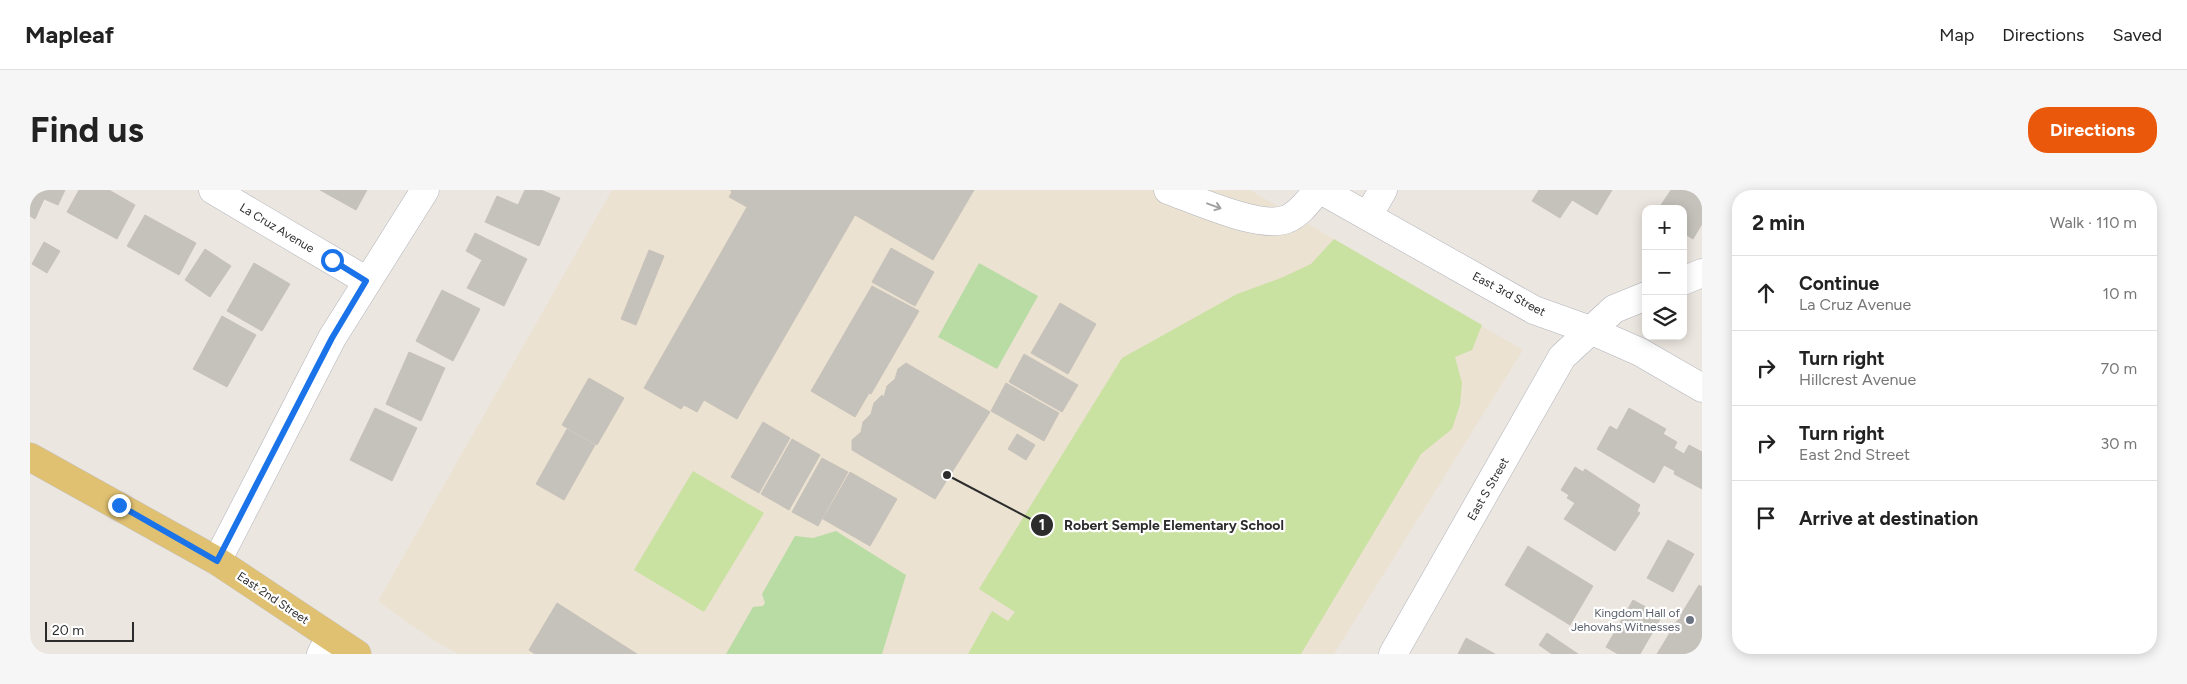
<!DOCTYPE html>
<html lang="en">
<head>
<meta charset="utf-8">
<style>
	body { margin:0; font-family:Figtree,sans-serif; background:#f6f6f6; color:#222 }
	.controls { position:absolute; right:15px; top:15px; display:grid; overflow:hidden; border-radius:10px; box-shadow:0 2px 12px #0003 }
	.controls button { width:45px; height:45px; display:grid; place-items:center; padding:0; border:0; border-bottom:1px solid #e0e0e0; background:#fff; color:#222; font:25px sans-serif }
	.scale { position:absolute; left:15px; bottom:12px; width:89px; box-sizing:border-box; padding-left:5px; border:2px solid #2c2c2c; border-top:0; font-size:14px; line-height:18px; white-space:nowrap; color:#2c2c2c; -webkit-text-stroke:4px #fff; paint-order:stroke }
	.stop { position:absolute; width:15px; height:15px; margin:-11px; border:4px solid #1a73e8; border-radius:50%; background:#fff }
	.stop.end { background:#1a73e8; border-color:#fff; box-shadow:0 1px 5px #0008 }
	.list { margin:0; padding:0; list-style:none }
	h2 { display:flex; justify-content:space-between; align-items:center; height:65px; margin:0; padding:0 20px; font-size:21px }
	h2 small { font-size:16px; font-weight:400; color:#767676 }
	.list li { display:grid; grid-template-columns:32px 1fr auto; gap:15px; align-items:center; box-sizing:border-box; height:75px; padding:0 20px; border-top:1px solid #e0e0e0 }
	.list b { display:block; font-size:19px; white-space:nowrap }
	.list p { margin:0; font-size:16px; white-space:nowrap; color:#767676 }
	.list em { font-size:16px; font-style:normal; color:#767676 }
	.icon { flex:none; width:28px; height:28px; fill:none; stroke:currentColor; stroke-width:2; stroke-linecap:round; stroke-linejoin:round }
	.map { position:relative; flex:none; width:1672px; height:464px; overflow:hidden; border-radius:20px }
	header { display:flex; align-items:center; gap:30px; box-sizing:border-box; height:70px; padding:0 25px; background:#fff; border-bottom:1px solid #e0e0e0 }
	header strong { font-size:24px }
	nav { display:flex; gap:28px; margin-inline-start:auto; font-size:18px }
	.intro { display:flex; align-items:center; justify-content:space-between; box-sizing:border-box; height:120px; padding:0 30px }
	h1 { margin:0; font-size:35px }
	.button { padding:12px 22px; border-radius:20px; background:#ea580c; color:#fff; font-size:18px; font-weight:700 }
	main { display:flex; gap:30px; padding:0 30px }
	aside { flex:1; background:#fff; border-radius:20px; box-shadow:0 2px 12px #0003 }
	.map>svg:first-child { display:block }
</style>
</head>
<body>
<header>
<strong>Mapleaf</strong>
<nav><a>Map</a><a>Directions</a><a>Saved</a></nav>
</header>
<div class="intro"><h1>Find us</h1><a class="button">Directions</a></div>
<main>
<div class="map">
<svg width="1672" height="464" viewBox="0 0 1672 464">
	<rect width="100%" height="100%" fill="#ece6e0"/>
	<polygon fill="#ebe2d2" points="582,0 1220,0 1493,160 1304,464 428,464 400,448 348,411"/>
	<g fill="#b9dba4">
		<polygon points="949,73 1008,106 967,179 908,147"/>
		<polygon points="806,341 876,385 852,464 696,464 723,417 733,416 735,413 732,404 765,346 783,348"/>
	</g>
	<g fill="#c9e1a1">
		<polygon points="1304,49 1452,135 1442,160 1425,167 1432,193 1430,215 1422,239 1391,264 1271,464 938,464 962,421 978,431 985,422 949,399 1092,168 1207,104 1251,88 1281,74"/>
		<polygon points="663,281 734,323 674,422 604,380"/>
	</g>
	<g fill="#c5c1bb" stroke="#c7c2ba">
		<polygon points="0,0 35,0 28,15 14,9 5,29 0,26"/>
		<polygon points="49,0 79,0 105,15 87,49 37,22"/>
		<polygon points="290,0 337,0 326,20"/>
		<polygon points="495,0 511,0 530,8 509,56 455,32 467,6 488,15"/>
		<polygon points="700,0 944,0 903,70 825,25 707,229 674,210 667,222 654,215 651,219 614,198 717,17 699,7 702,2"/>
		<polygon points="1509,0 1582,0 1567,25 1542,10 1530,28 1502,11"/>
		<polygon points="1641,0 1672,0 1672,34 1663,49 1653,43 1653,19 1629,18"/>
		<polygon points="115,25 166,53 149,85 97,56"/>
		<polygon points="445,43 497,69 474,116 437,98 452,70 436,61"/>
		<polygon points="14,52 30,61 17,83 2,74"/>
		<polygon points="861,58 904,82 885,116 842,92"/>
		<polygon points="175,59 201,76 180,107 155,90"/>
		<polygon points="619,60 634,66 606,135 591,129"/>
		<polygon points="224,73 260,94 232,141 197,121"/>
		<polygon points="842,96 889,121 841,204 839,203 825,227 781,201"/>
		<polygon points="412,100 450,119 423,171 386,151"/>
		<polygon points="1030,113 1066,134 1038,184 1001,163"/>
		<polygon points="192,126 226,145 197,197 163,179"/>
		<polygon points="379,162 415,178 391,231 356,214"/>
		<polygon points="994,164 1048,195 1032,222 979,192"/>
		<polygon points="876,173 960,222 905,309 822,260 822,250 831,242 833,232 841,224 844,213 852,205 854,207 857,196 865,189 868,179"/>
		<polygon points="559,188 594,208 567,255 532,235"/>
		<polygon points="976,193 1029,223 1014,251 961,221"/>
		<polygon points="345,218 387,238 362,291 320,270"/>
		<polygon points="1599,218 1636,239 1633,244 1647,252 1644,258 1654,264 1659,255 1672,262 1672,299 1644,284 1645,281 1634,275 1624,293 1567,259 1580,236 1587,240"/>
		<polygon points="733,232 760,248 729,303 701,287"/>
		<polygon points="537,239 565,255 534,310 506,294"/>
		<polygon points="987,244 1005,255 996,270 978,259"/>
		<polygon points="762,249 790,265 759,320 731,304"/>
		<polygon points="792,268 818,282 788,336 762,322"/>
		<polygon points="1545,277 1553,282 1555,279 1610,315 1607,321 1610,323 1585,361 1534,329 1545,313 1537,308 1539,305 1531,300"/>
		<polygon points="820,282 867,309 840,356 793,329"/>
		<polygon points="1638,350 1664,364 1643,402 1617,388"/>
		<polygon points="1498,356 1563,396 1540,435 1475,395"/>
		<polygon points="1669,395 1672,397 1672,464 1627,464"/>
		<polygon points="1603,410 1632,426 1610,464 1588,464 1576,457"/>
		<polygon points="527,413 607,464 505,464 499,460"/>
		<polygon points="1517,443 1548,464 1522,464 1509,455"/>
		<polygon points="1436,448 1465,464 1428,464"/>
	</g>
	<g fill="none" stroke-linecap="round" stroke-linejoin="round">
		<g stroke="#b1b3ba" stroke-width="29">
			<g id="minor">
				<polyline points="183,0 337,91"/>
				<path d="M1138 0C1166 10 1231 40 1257 29 1270 24 1279 10 1288 0"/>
				<polyline points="1291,0 1504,120 1560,140 1610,162 1672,198"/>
				<polyline points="1338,26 1353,0"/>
				<polyline points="1653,91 1672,83"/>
				<polyline points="187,371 302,148 395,0"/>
				<polyline points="291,464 300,447"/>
				<polyline points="1363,464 1532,167 1584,119 1616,106"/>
			</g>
		</g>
		<g stroke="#c4c4c4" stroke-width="29">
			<polyline id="major" points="0,267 187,371 327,464"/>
		</g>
		<use href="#minor" stroke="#fff" stroke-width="28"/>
		<use href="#major" stroke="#e0c171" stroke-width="28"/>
	</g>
	<defs><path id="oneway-shaft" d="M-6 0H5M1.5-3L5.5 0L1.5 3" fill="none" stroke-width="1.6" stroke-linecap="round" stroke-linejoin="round" transform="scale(1.25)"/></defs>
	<use stroke="#a0a0a0" href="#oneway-shaft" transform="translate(1184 16) rotate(20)"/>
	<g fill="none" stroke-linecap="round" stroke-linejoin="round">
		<polyline stroke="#1a73e8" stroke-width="6" points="89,315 187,371 302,148 336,91 302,70"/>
	</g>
	<circle fill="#6b7280" stroke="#fff" stroke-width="2" cx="1660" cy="430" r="5"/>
	<g text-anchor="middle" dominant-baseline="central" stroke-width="4.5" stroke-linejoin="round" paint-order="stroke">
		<g font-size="12" fill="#2c2c2c" stroke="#fff">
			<text transform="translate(247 38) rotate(31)">La Cruz Avenue</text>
			<text transform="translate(1479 104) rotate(28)">East 3rd Street</text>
			<text transform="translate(1458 299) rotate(-60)">East S Street</text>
			<text transform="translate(243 408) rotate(34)">East 2nd Street</text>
		</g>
		<g font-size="12" fill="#5b616d" stroke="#fff" text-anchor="end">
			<text x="1650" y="423">Kingdom Hall of<tspan x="1650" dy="14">Jehovahs Witnesses</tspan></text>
		</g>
	</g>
	<path fill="none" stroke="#2c2c2c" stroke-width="2" d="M917 285L1012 335"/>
	<g fill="#2c2c2c" stroke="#fff" stroke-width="2">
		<circle cx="917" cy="285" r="5"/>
		<circle cx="1012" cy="335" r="12"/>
	</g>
	<g font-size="15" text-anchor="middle" font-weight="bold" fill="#fff">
		<text x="1012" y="340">1</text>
	</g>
	<g font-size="14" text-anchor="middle" font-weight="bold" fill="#2c2c2c" stroke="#fff" stroke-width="4.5" stroke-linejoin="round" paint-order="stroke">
		<text x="1144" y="340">Robert Semple Elementary School</text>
	</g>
</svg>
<div class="controls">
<button>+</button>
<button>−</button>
<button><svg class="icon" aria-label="layers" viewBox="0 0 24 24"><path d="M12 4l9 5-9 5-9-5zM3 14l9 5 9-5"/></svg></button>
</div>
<div class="scale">20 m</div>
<div class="stop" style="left:302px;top:70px"></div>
<div class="stop end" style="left:89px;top:315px"></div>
</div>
<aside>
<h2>2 min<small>Walk · 110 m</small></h2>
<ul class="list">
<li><svg class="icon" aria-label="ahead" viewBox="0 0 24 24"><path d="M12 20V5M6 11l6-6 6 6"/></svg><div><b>Continue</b><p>La Cruz Avenue</p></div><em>10 m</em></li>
<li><svg class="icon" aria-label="right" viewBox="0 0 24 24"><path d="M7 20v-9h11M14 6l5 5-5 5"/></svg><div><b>Turn right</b><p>Hillcrest Avenue</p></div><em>70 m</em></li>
<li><svg class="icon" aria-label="right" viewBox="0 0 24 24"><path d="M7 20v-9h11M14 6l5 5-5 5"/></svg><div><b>Turn right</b><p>East 2nd Street</p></div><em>30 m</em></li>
<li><svg class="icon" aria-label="arrive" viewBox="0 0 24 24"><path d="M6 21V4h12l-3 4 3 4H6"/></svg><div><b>Arrive at destination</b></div></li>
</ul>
</aside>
</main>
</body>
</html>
